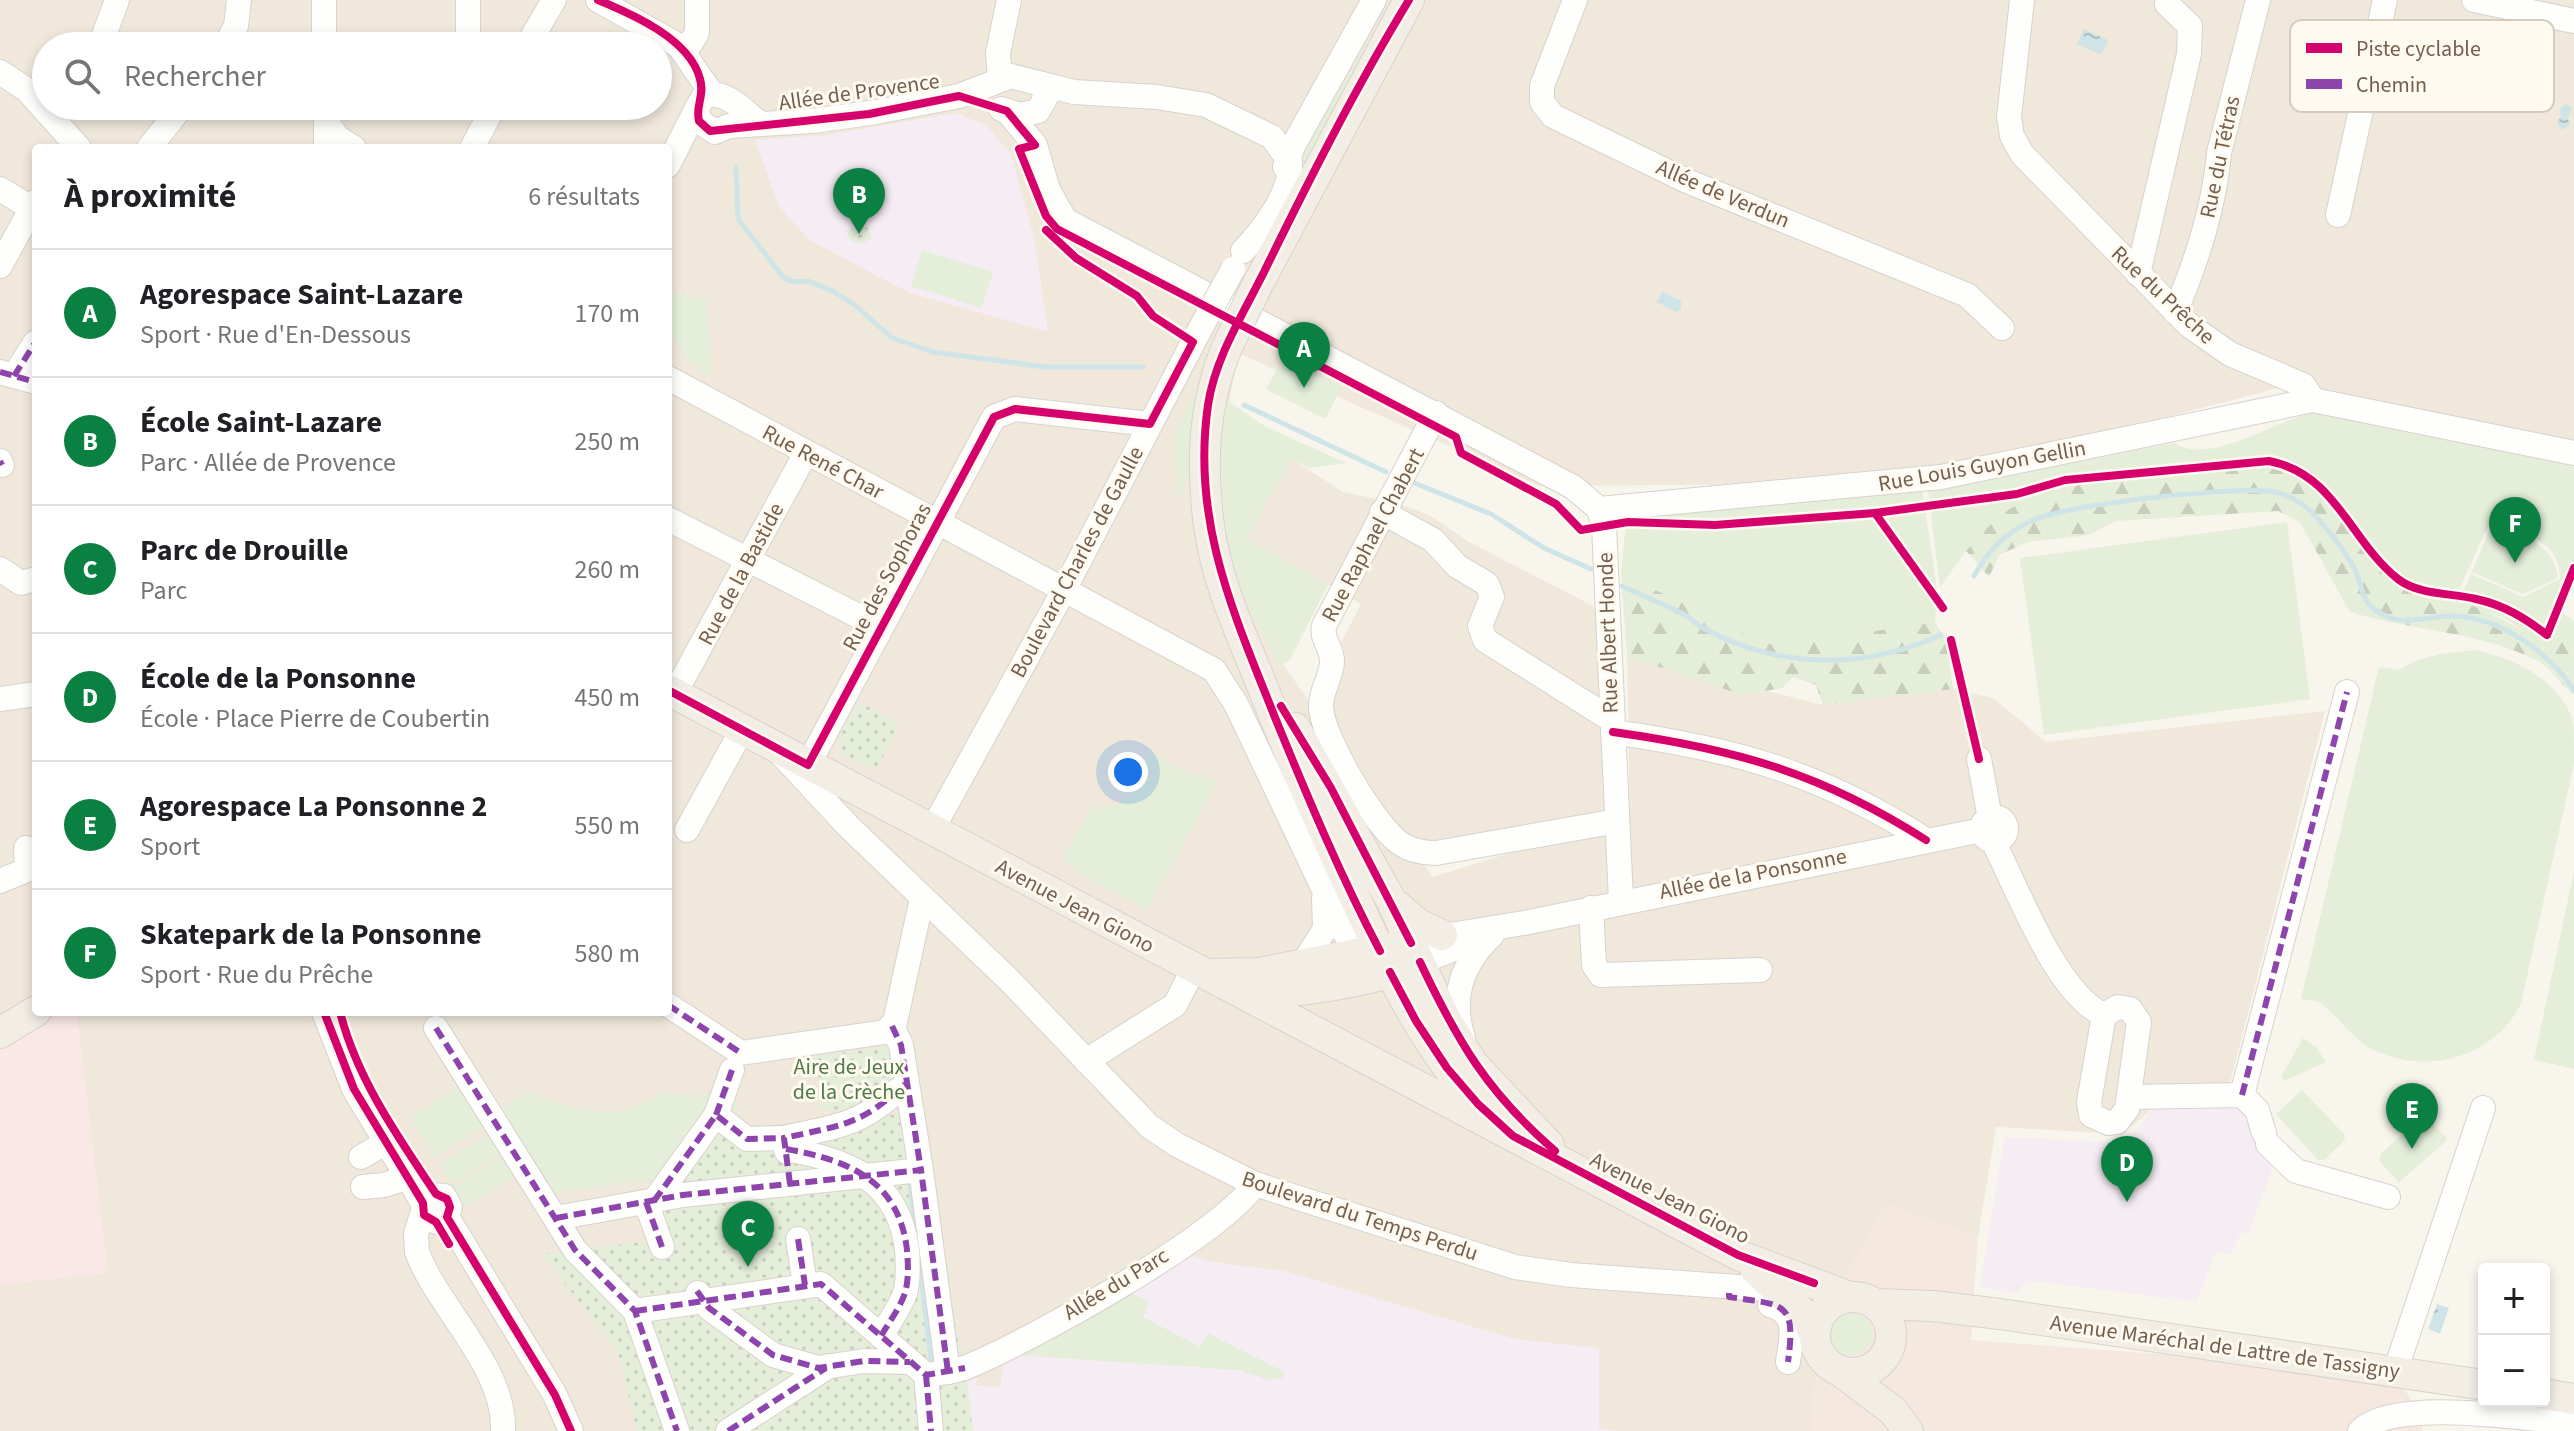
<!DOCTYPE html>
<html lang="fr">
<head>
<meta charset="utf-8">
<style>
	body { margin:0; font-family:"Source Sans 3",sans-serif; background:#f6f6f6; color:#202124 }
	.controls { position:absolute; right:24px; bottom:24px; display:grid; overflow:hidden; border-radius:8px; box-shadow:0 4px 12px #0003 }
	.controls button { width:72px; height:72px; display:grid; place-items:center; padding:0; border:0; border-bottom:2px solid #e0e0e0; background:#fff; color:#202124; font:40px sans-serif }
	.you { position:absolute; left:1128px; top:772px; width:28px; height:28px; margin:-20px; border:6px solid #fff; border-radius:50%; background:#1a73e8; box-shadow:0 0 0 12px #1a73e833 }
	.badge { display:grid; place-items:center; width:52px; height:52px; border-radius:50%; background:#0b8043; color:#fff; font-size:26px; font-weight:700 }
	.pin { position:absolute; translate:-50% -66px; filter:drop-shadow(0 2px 4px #0008) }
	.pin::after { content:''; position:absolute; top:42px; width:28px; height:24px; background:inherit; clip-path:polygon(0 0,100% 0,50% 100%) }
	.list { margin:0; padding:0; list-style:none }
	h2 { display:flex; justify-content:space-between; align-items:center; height:104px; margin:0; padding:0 32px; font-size:34px }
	h2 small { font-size:26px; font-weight:400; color:#757577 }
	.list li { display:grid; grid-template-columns:52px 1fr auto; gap:24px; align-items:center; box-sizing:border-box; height:128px; padding:0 32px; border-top:2px solid #e0e0e0 }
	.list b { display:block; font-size:30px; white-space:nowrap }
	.list p { margin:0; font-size:26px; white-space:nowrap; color:#757577 }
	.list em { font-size:26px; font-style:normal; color:#757577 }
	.icon { flex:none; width:44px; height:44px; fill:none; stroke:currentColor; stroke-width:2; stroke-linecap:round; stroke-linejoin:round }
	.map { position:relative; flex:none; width:2574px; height:1431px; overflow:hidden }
	.search { position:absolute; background:#fff; box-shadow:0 4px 12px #0003; left:32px; top:32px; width:640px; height:88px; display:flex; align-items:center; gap:20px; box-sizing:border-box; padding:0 28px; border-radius:44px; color:#757577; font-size:30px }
	.panel { position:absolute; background:#fff; box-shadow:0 4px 12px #0003; left:32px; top:144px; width:640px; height:872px; border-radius:8px }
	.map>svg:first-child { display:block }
</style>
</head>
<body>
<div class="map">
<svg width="2574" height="1431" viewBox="0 0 2574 1431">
	<defs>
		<pattern id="forest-firs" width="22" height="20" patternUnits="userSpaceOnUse" patternTransform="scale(2)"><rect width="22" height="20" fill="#e4eed9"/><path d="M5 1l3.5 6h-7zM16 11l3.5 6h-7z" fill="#c7cebc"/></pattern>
		<pattern id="park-dots" width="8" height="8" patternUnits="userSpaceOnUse" patternTransform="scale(2)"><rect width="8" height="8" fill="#e4eed9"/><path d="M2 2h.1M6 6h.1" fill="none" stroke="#c7cebc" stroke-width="1.8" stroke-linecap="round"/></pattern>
		<pattern id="water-ripples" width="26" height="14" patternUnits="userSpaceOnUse" patternTransform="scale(2)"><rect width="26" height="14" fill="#cfe4e7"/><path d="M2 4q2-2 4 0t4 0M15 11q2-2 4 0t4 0" fill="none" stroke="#adbcbd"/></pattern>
	</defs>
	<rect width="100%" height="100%" fill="#f8f5ed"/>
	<path fill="#f0e8db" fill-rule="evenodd" d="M0 0H2574V465L2482 430 2299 383 2037 450 1909 472 1811 484 1540 486 1238 353 1218 462 1225 524 1236 572 1285 667 1318 714 1334 656 1361 604 1245 538 1292 459 1343 492 1400 504 1431 516 1469 542 1597 608 1605 817 1420 859 1433 877 1630 815 1627 656 1823 705 1953 689 1993 698 2046 742 2325 711 2227 1095 2153 1108 2123 1134 1996 1127 1978 1237 1885 1204 1822 1431H0ZM46 46H658V106H46ZM36 148H668V1012H36Z"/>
	<polygon fill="#f5e8df" points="1885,1204 1978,1237 1971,1340 2395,1372 2423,1422 2422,1431 1811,1431 1813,1387 1828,1306"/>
	<g fill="#f5edf3">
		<polygon points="955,113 986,125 1011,154 1035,242 1048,332 910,293 809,240 779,206 755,140 828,135"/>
		<polygon points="2253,1100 2276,1153 2271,1173 2248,1234 2241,1232 2231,1255 2216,1252 2196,1302 2034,1281 2024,1284 2016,1293 1980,1287 2005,1137 2128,1143 2153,1108"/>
		<polygon points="1193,1256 1212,1262 1284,1271 1515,1339 1599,1348 1599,1428 1617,1431 973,1431 967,1382 977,1376 976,1385 1000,1387 1004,1360"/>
	</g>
	<polygon fill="#f9e8e5" points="64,1012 77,1012 108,1273 0,1285 0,1050"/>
	<g fill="#e4eed9">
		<polygon points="1391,7 1241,295 1236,293 1298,173 1299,152"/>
		<polygon points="922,250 993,272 981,308 911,286"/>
		<path d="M668 294 707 298 713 377C694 374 676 343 669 326 666 317 668 304 668 294Z"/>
		<polygon points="1283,357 1342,387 1325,419 1266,389"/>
		<polygon points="1195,394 1199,396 1192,468 1180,496 1177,494 1174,437"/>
		<path d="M1223 398 1266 427 1347 463 1309 468 1292 459 1246 538 1328 585 1290 660 1279 666C1264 634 1245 602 1235 569 1219 512 1219 456 1223 398Z"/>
		<path d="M2318 412 2574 466V588L2561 612 2554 654 2505 618 2459 602 2471 574 2523 597 2560 579C2561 540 2520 531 2491 520L2454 600 2414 593 2395 583 2332 493 2284 469 2001 515 1966 551 1940 587 1928 490 2174 443C2213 467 2276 418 2318 412Z"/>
		<polygon points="1922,488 1937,590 1935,622 1776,646 1718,624 1694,608 1621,574 1627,511 1765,506"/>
		<polygon points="2287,522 2310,699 2044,735 2020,558"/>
		<path d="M2492 523C2521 535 2554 543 2558 578L2523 594 2472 572Z"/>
		<path d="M2476 650C2516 659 2557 679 2573 720 2574 732 2574 751 2574 764L2521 1003C2495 1059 2423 1077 2368 1047 2353 1038 2325 1004 2319 1002 2314 1000 2307 1000 2301 999L2379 667 2399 670C2422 654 2449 653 2476 650Z"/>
		<polygon points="1151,753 1196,777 1199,773 1217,783 1147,910 1079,873 1063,858 1090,809 1124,803"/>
		<polygon points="2574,871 2574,1069 2534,1060"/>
		<polygon points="2303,1038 2316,1047 2326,1062 2284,1081 2281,1077"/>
		<polygon points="459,1086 484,1126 435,1157 410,1117"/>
		<polygon points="2302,1090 2344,1134 2345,1140 2324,1160 2318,1160 2276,1114"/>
		<path d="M529 1092C571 1108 619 1127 658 1093L702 1096 707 1113 660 1178 552 1193 498 1110Z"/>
		<polygon points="2426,1117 2447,1138 2445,1142 2399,1182 2380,1162 2380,1155 2419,1118"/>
		<polygon points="488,1135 500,1155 452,1184 440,1163"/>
		<polygon points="502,1157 514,1177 466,1206 453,1186"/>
		<polygon points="1130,1292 1149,1303 1143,1317 1200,1347 1208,1333 1284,1372 1284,1377 1270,1380 1239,1370 1013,1355"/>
		<circle cx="1851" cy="1334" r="21"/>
	</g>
	<g fill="url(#forest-firs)">
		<path d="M2237 463C2323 466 2341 511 2390 571L2395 583C2415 594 2433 594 2455 600 2492 611 2524 630 2554 653L2561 612 2574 621V695C2561 686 2552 668 2538 661 2479 631 2412 631 2350 612L2300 522 2278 511 2115 521 2089 535 2028 542 1999 555 1989 577 1966 551C1977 540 1988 526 2000 516 2051 475 2172 472 2237 463Z"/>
		<polygon points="1621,574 1694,608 1718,624 1776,646 1935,622 1946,640 1953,689 1823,705 1816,685 1793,677 1782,688 1742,695 1627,656"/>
	</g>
	<g fill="url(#park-dots)">
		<polygon points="867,227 872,239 861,243 850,240 846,230"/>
		<polygon points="859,702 899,724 877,769 843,755 838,737"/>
		<polygon points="889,1047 895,1090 870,1106 822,1111 815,1056"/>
		<polygon points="734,1091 740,1129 909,1113 965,1368 973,1431 637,1431 618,1352 542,1254 669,1239 661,1179 709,1114 703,1094"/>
	</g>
	<g fill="url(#water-ripples)">
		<polygon points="2084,29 2108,40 2101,55 2077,44"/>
		<polygon points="2566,104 2572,108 2568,117 2570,125 2562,130 2557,123 2561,116 2560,109"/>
		<polygon points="1662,291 1681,301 1681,309 1676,312 1657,302"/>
		<polygon points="2437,1304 2449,1308 2440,1334 2428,1329"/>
	</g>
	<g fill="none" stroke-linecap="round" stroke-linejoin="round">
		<g stroke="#cfe4e7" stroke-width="5">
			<polyline points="736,167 738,219 783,277 793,282 808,281 833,291 856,306 892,338 933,352 1045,367 1143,367"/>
			<polyline points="1244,405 1386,472"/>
			<polyline points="1412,482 1491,514 1544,548 1591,569"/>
			<path d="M1974 576C1988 551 2003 535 2029 522 2066 504 2225 487 2269 491 2280 492 2293 498 2302 504 2318 515 2347 553 2355 570 2366 594 2359 604 2388 617 2407 625 2434 615 2454 616 2501 618 2549 652 2574 690"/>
			<path d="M1622 586C1642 596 1663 603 1683 614 1691 618 1696 624 1703 628 1778 669 1864 670 1941 635"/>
			<polyline points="910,1184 917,1242"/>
			<polyline points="919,1260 931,1360"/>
		</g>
		<g stroke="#d7d2cb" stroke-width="26">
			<g id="minor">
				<polyline points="324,0 324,46"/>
				<polyline points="598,0 679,46 712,94"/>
				<polyline points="1575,0 1542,86 1542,102 1553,116 1687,181 1967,295 2002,328"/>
				<polyline points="2022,0 2009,117 2012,136 2022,154 2190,326 2230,354 2303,385 2313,400"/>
				<polyline points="2474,0 2574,21"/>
				<polyline points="100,46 117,0"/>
				<polyline points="225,46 236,26 239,0"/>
				<polyline points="468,46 468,1"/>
				<polyline points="527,46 554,0"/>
				<polyline points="685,52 697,33 697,0"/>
				<polyline points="0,72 27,90 79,148"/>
				<polyline points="1000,79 998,53 1009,0"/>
				<path d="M703 98 697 108 699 121 715 132 729 126 813 121 876 112 959 96 1011 76 1074 92 1157 97 1206 105 1272 137 1290 162C1292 193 1263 230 1243 251"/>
				<path d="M703 98C724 86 744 112 761 124"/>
				<polyline points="1001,109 1020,115 1038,111 1046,97 1041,84"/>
				<polyline points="1007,111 1035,145 1048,190 1065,220 1573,487 1599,509 1604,526 1621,901"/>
				<polyline points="327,122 338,138 354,148"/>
				<polyline points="149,148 182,106"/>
				<polyline points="326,148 326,106"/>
				<polyline points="472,148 494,106"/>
				<polyline points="668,165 697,108"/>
				<polyline points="1285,167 1293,146 1374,0"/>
				<polyline points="0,189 31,208"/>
				<polyline points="2338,215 2385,0"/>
				<polyline points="0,266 35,202"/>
				<polyline points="2138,274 2189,54 2190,26 2167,4"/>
				<path d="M2175 312C2197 261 2214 209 2219 153L2258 0"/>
				<polyline points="0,372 36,382"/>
				<polyline points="14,376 35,343"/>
				<polyline points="668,378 1214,670 1236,704 1344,932 1359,953"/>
				<path d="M1436 413 1324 626C1321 640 1332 647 1332 661 1332 677 1320 691 1321 708 1324 740 1374 825 1401 844 1412 851 1423 853 1436 853L1617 821"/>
				<polyline points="0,461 2,465"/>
				<polyline points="1599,509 1941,477 2313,400 2574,453"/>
				<polyline points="1382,512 1433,540 1457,566 1487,584 1492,597 1480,626 1485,640 1612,720"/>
				<polyline points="668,519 880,627"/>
				<polyline points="0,569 21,583 36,579"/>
				<polyline points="675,693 806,453"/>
				<polyline points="0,699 36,694"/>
				<path d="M1613 732C1735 749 1821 773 1926 840"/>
				<polyline points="782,755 848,826 1009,980 1149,1126 1177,1145 1255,1184 1515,1267 1571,1275 1779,1290"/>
				<polyline points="1979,759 1990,818"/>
				<polyline points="808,765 994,417 1015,409 1150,424"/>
				<circle cx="1994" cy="829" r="12"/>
				<polyline points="687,830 742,730"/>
				<polyline points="932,830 1064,590 1198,333"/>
				<path d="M1993 841C2017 888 2057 995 2104 1015"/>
				<polyline points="0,881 27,870 26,848"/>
				<polyline points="1591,908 1594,965 1601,975 1760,970"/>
				<polyline points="1425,939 1524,923 1982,830"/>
				<polyline points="1304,962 1325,929 1324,899"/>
				<polyline points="1420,962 1480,939"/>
				<polyline points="668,1005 741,1053 885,1032 895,1022 922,898"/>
				<polygon points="2118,1007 2130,1009 2139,1022 2127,1109 2117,1122 2108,1123 2091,1115 2089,1102 2104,1015"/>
				<polyline points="324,1012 354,1089 423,1203 424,1215 436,1222 447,1217"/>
				<polyline points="892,1026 901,1045 921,1170"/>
				<polyline points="436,1028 575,1250 635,1311 677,1431"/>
				<path d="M1463 1038C1450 998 1462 963 1492 935"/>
				<polyline points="1086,1061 1175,1005 1194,968"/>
				<polyline points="2242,1095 2347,692"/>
				<polyline points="2129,1097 2242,1095 2257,1110 2264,1133"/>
				<polyline points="716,1115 732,1070"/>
				<polyline points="2268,1144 2296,1171 2388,1197"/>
				<path d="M786 1149C848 1160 899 1180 907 1250 908 1263 909 1279 905 1293 900 1308 889 1322 881 1336"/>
				<path d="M787 1152 784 1138C842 1125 860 1126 905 1084"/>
				<polyline points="361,1157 385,1143"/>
				<polyline points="363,1187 384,1185 406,1178"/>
				<polyline points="654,1201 716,1115 747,1139 784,1138"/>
				<polyline points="646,1202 662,1247"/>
				<polyline points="423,1203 432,1195 444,1196 450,1207 447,1217"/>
				<path d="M423 1211 416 1234 417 1252C438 1308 506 1368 503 1431"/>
				<polyline points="447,1217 555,1395 571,1431"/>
				<polyline points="556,1218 683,1195 921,1170 948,1372"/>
				<polyline points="798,1239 805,1285"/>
				<polyline points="698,1293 709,1308 773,1355 818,1368 864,1361 910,1362"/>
				<path d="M1770 1305C1800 1313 1791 1339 1788 1362"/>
				<path d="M635 1311 821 1284 926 1375C940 1373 954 1372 967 1367 1030 1341 1220 1236 1255 1184"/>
				<polyline points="2395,1372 2483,1108"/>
				<polyline points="926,1375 931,1431"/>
				<polyline points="728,1431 829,1366"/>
				<path d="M2360 1431C2395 1397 2526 1419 2574 1423"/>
			</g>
		</g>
		<g stroke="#d9d2cb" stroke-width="32">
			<g id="major">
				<polyline points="1259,282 1409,0"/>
				<path d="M1227 347C1203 406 1201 463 1209 526 1217 586 1245 642 1267 698 1294 765 1324 832 1355 898 1391 976 1427 1052 1487 1114"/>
				<polyline points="668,690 1738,1255 1850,1297"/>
				<polyline points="1295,728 1392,902 1445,1018 1472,1063 1549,1145"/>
				<polyline points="1397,906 1418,924 1442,935"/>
				<polyline points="1209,974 1259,973 1398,946"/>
				<path d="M1243 990C1282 998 1370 980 1408 967"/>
				<polyline points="0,1033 36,1011"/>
				<polyline points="1755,1269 1805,1315 1815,1335"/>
				<circle cx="1853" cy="1335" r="38"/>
				<polyline points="1875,1304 1933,1306 2000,1314 2484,1385"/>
				<polyline points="1840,1371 1893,1411 1908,1431"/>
				<polyline points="2544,1394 2574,1399"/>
			</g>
		</g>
		<use href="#minor" stroke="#fefefc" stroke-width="24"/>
		<use href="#major" stroke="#f2eee6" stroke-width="30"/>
		<g stroke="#d7d2cb" stroke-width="26" stroke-linecap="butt">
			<polyline id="minor-bridge" points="1198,333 1233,269"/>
		</g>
		<g stroke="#d9d2cb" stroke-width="32" stroke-linecap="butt">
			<polyline id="major-bridge" points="1227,347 1259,282"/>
		</g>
		<use href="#minor-bridge" stroke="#fefefc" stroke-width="24"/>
		<use href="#major-bridge" stroke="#f2eee6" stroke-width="30"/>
		<g stroke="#8e44ad" stroke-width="6" stroke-dasharray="12 6" stroke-linecap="butt">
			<polyline points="0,372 36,382"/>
			<polyline points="14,376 35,343"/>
			<polyline points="0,461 2,465"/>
			<polyline points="668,1005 741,1053"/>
			<polyline points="892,1026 901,1045 921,1170"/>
			<polyline points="436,1028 575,1250 635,1311 677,1431"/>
			<polyline points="2242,1095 2347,692"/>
			<polyline points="716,1115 732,1070"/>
			<path d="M786 1149C848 1160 899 1180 907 1250 908 1263 909 1279 905 1293 900 1308 889 1322 881 1336"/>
			<path d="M790 1184 784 1138C842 1125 860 1126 905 1084"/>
			<polyline points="654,1201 716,1115 747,1139 784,1138"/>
			<polyline points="646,1202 662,1247"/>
			<polyline points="556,1218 683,1195 921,1170 948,1372"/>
			<polyline points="798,1239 805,1285"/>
			<polyline points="697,1291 709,1308 773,1355 818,1368 864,1361 910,1362"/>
			<path d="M1729 1293V1297C1786 1305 1796 1302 1788 1362"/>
			<polyline points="635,1311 821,1284 926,1375 965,1368"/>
			<polyline points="926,1375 931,1431"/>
			<polyline points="728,1431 826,1368"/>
		</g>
		<g stroke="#fefaf0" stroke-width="13">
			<g id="cycleway">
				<path d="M598 0C632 14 690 39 700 79 705 96 695 106 699 121L710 131 869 114 959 96 1007 111 1035 145 1019 149 1046 216 1057 229 1456 437 1461 453 1556 504 1581 530 1628 522 1715 525 1875 513 2017 494 2065 480 2269 461C2336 474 2350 541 2398 579 2418 595 2452 593 2476 599 2504 605 2525 618 2547 635L2574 568"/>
				<polyline points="1875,513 1943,608"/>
				<polyline points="1951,640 1979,759"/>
				<polyline points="668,690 808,765 994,417 1015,409 1150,424 1193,342 1153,316 1137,296 1076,258 1046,230"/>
				<polyline points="1281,706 1331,788 1411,943"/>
				<path d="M1613 732C1735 749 1821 773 1926 840"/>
				<path d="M1380 951C1341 877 1308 798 1276 720 1234 614 1191 522 1208 405 1215 358 1243 314 1264 272 1309 180 1356 87 1409 0"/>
				<path d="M1420 962C1458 1042 1487 1092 1555 1151"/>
				<polyline points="1390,972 1416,1021 1447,1068 1478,1104 1513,1136 1738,1255 1814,1283"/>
				<polyline points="324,1012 354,1089 423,1203 424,1215 436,1222 449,1244"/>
				<path d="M340 1012C357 1079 398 1137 436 1194L447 1199 450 1207 447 1217 555 1395 571 1431"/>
			</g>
		</g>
		<use href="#cycleway" stroke="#d6006c" stroke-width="8"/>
	</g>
	<g text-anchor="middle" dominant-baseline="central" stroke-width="6" stroke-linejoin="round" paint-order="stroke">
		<g font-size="22" fill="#755f4e" stroke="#fefaf0">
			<text transform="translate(859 92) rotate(-8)">Allée de Provence</text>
			<text transform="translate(2220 157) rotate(-78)">Rue du Tétras</text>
			<text transform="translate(1723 194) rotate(23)">Allée de Verdun</text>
			<text transform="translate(2163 295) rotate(43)">Rue du Prêche</text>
			<text transform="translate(823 462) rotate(28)">Rue René Char</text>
			<text transform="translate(1982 466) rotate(-10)">Rue Louis Guyon Gellin</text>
			<text transform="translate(1373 535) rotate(-62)">Rue Raphael Chabert</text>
			<text transform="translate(1077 562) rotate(-62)">Boulevard Charles de Gaulle</text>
			<text transform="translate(741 574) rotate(-62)">Rue de la Bastide</text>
			<text transform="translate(887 577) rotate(-62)">Rue des Sophoras</text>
			<text transform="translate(1608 633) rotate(-92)">Rue Albert Honde</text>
			<text transform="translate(1753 874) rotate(-11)">Allée de la Ponsonne</text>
			<text transform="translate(1075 906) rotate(28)">Avenue Jean Giono</text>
			<text transform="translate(1670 1198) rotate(27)">Avenue Jean Giono</text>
			<text transform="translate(1360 1216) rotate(18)">Boulevard du Temps Perdu</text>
			<text transform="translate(1116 1284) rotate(-31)">Allée du Parc</text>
			<text transform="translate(2225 1347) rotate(8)">Avenue Maréchal de Lattre de Tassigny</text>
		</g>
		<g font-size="22" fill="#517a46" stroke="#fefaf0">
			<text x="849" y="1067">Aire de Jeux<tspan x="849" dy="25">de la Crèche</tspan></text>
		</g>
	</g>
	<rect x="2290" y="20" width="264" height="92" rx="12" fill="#fefaf0" stroke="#d5ccbf" stroke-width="2"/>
	<rect x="2306" y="43" width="36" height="10" fill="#d6006c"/>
	<rect x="2306" y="79" width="36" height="10" fill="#8e44ad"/>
	<g font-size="22" fill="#755f4e">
		<text x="2356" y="56">Piste cyclable</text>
		<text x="2356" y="92">Chemin</text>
	</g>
</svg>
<div class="controls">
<button>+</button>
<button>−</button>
</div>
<div class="you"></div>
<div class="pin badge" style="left:1304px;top:388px">A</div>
<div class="pin badge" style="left:859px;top:234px">B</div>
<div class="pin badge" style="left:748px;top:1267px">C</div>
<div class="pin badge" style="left:2127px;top:1202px">D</div>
<div class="pin badge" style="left:2412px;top:1149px">E</div>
<div class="pin badge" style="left:2515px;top:563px">F</div>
<div class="search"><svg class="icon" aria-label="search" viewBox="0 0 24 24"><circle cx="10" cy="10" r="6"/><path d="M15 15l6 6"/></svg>Rechercher</div>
<section class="panel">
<h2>À proximité<small>6 résultats</small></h2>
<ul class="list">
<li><span class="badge">A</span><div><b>Agorespace Saint-Lazare</b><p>Sport · Rue d'En-Dessous</p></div><em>170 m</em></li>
<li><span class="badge">B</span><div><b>École Saint-Lazare</b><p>Parc · Allée de Provence</p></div><em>250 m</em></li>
<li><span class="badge">C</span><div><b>Parc de Drouille</b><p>Parc</p></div><em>260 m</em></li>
<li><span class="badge">D</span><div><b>École de la Ponsonne</b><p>École · Place Pierre de Coubertin</p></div><em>450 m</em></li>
<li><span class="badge">E</span><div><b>Agorespace La Ponsonne 2</b><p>Sport</p></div><em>550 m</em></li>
<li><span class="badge">F</span><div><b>Skatepark de la Ponsonne</b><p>Sport · Rue du Prêche</p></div><em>580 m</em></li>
</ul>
</section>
</div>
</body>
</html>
